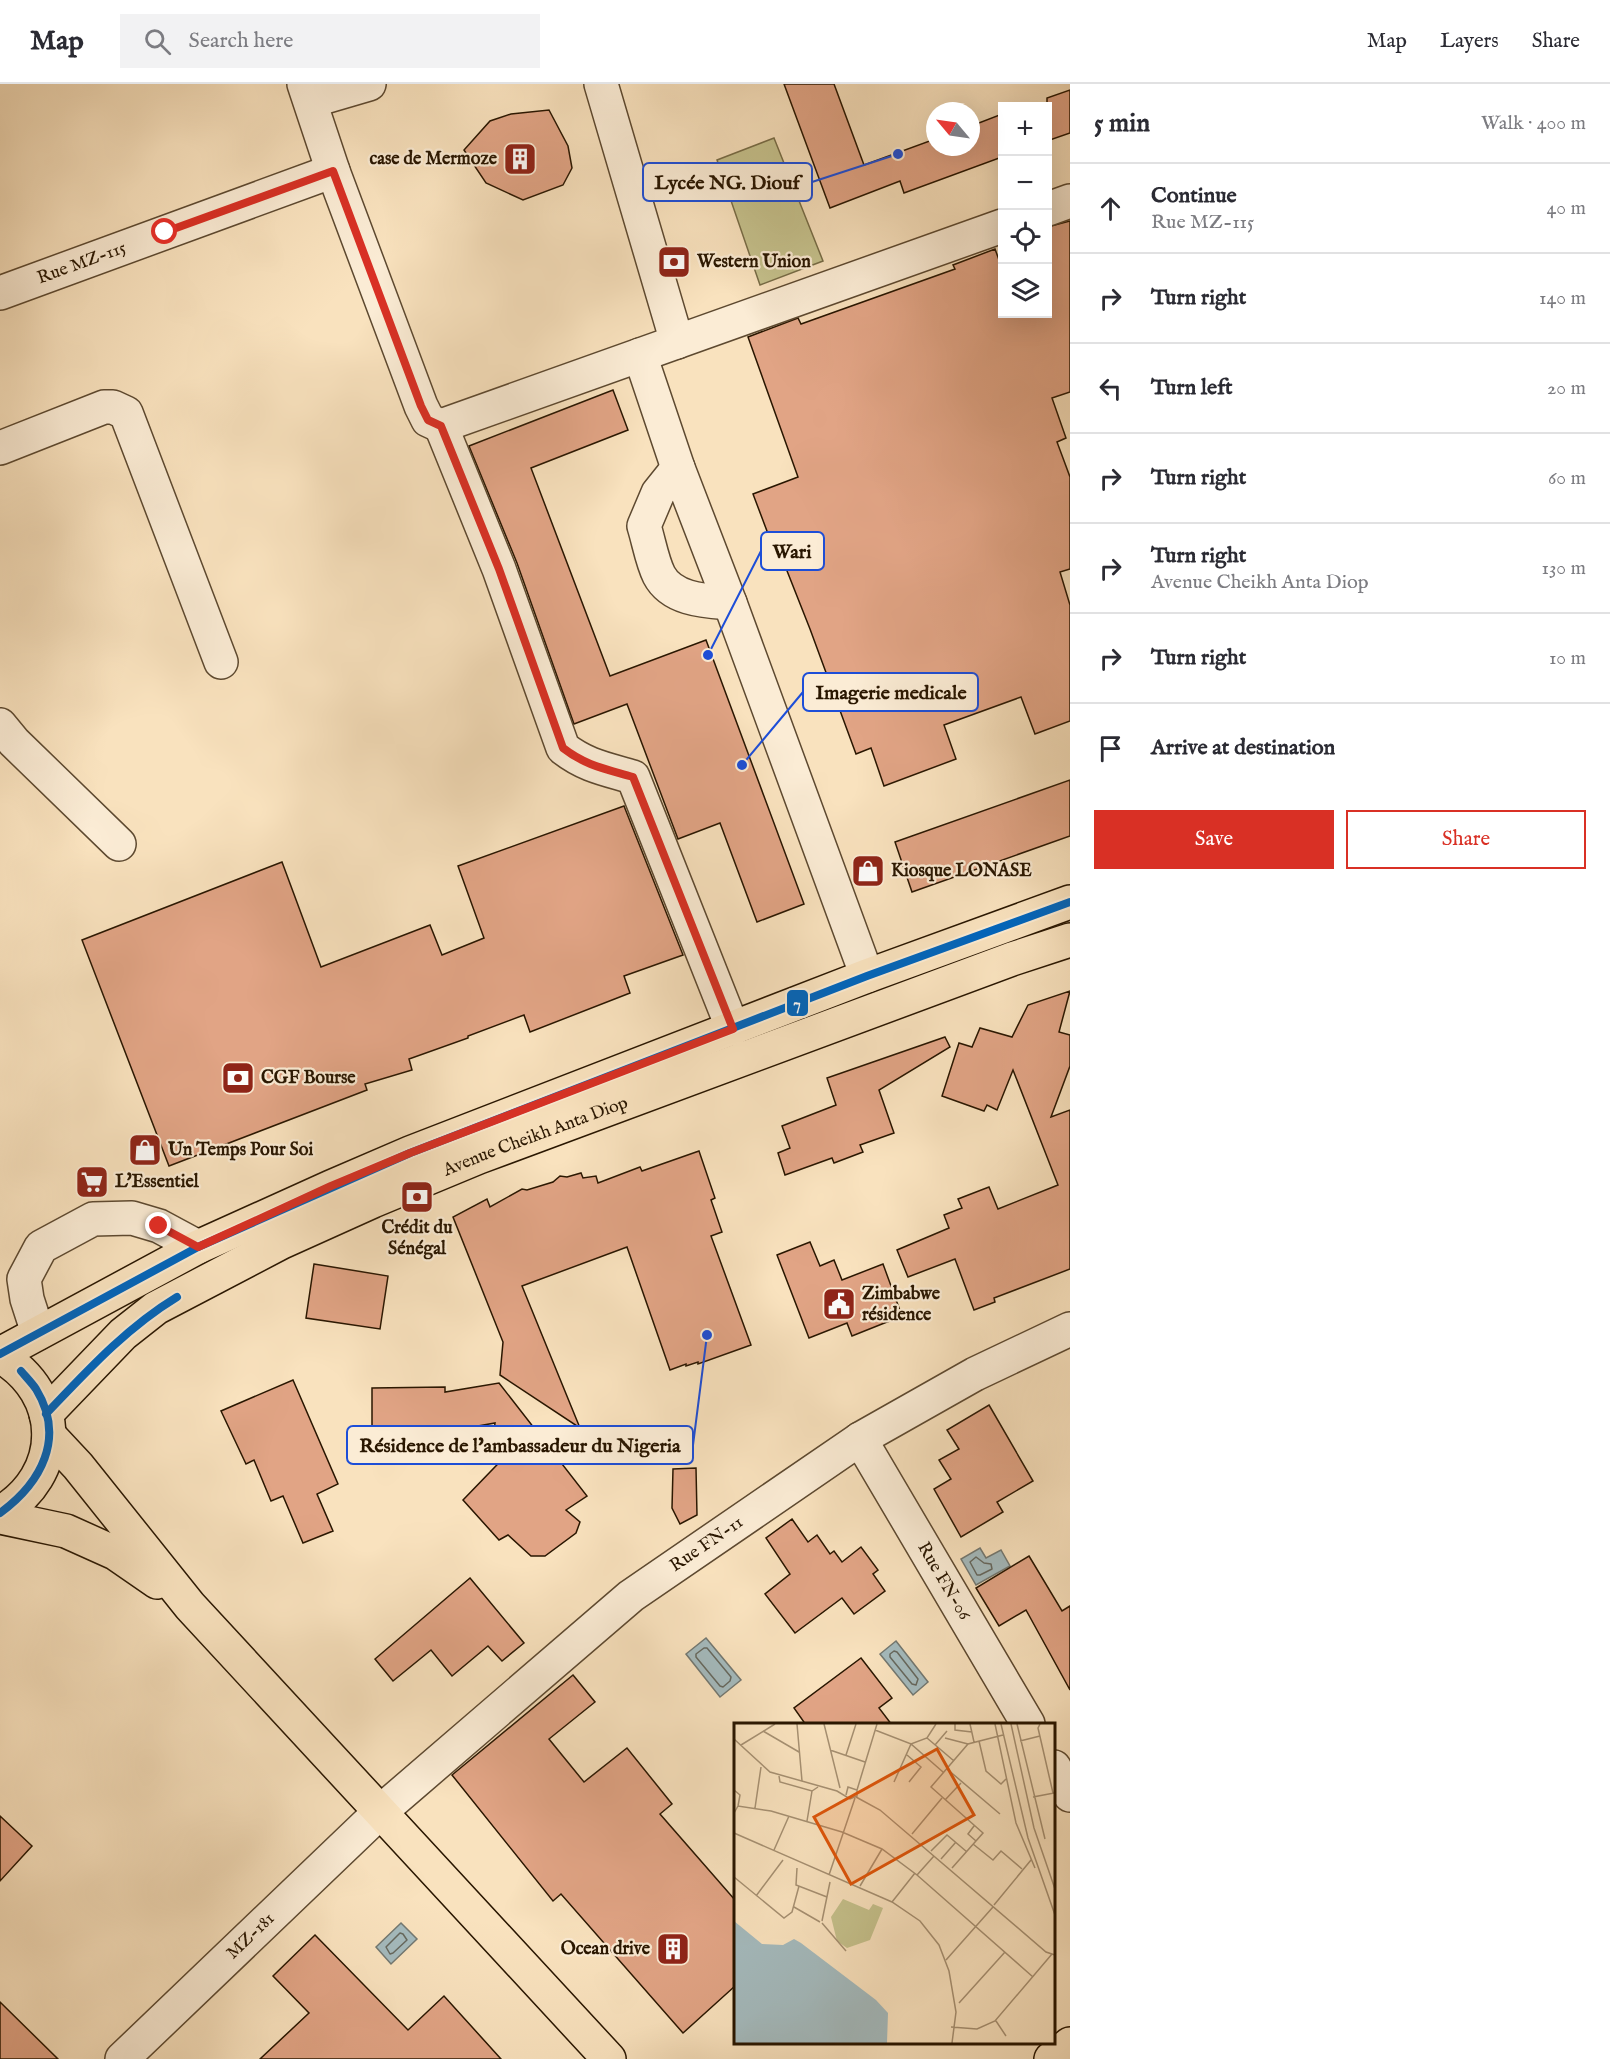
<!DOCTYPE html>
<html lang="en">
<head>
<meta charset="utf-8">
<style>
	body { margin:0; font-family:"IM FELL English",serif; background:#f2f2f3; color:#2b2b33 }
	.controls { position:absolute; right:18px; top:18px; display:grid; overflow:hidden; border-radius:0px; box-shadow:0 6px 24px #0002 }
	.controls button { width:54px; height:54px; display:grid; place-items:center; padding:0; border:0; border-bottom:2px solid #e1e1e2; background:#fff; color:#2b2b33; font:30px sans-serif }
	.compass { position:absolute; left:926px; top:18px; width:54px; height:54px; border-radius:50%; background:#fff; box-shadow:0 6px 24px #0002; rotate:299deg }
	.stop { position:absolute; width:18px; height:18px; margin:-14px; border:4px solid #d93025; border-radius:50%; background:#fff }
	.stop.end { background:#d93025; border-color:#fff; box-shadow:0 2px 6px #0008 }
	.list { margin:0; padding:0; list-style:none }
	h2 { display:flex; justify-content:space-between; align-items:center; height:78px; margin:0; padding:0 24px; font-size:26px }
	h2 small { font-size:20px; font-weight:400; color:#7c7c81 }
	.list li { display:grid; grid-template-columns:39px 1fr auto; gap:18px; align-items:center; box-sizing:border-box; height:90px; padding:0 24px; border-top:2px solid #e1e1e2 }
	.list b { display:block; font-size:22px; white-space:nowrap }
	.list p { margin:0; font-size:20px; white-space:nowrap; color:#7c7c81 }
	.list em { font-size:20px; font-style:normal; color:#7c7c81 }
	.actions { display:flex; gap:12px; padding:18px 24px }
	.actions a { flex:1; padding:14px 0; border:2px solid #d93025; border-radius:0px; text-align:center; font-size:21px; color:#d93025 }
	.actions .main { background:#d93025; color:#fff }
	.icon { flex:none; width:33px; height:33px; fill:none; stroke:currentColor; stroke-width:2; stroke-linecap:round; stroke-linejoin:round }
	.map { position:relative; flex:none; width:1070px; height:1975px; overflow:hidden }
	header { display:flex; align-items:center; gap:36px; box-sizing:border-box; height:84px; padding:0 30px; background:#fff; border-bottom:2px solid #e1e1e2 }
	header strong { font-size:28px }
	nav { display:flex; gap:33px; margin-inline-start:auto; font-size:21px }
	.search { width:420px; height:54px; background:#f2f2f3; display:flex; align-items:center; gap:15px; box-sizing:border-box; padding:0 21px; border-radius:0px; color:#7c7c81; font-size:22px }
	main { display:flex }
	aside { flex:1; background:#fff }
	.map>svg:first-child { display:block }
</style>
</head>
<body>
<header>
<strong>Map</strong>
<div class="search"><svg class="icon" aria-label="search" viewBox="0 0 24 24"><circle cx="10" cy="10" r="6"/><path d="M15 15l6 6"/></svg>Search here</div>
<nav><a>Map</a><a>Layers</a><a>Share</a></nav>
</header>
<main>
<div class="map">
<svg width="1070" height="1975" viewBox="0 0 1070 1975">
	<rect width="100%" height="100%" fill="#f9e2be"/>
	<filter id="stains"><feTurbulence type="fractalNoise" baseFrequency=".00333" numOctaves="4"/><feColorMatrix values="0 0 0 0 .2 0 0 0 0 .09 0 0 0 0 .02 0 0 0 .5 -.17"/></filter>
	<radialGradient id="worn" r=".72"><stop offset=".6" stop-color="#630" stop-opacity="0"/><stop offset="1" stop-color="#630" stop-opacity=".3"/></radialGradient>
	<polygon fill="#c5c18c" stroke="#776c46" stroke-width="1.5" points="774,54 823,177 760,201 717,76"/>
	<g fill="#a4babd" stroke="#737871" stroke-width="1.5">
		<polygon points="980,1464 986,1474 1001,1466 1010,1482 976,1501 961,1475"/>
		<polygon points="706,1554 741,1596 720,1613 686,1570"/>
		<polygon points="896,1557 928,1598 913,1611 880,1570"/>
		<polygon points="401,1839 417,1855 391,1880 376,1863"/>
	</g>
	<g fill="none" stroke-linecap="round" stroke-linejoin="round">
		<g stroke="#66685e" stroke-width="1.5">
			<polygon points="976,1473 984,1479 991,1480 992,1485 980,1491 977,1491 970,1478"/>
			<polygon points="704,1564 707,1564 731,1593 730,1597 723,1603 720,1602 696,1573 696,1570"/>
			<polygon points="894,1567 897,1568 918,1595 916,1601 912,1600 890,1573 890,1570"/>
			<polygon points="400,1849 403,1850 407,1856 393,1869 390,1870 386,1863"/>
		</g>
	</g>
	<g fill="#e1a485" stroke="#291600" stroke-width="1.5">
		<polygon points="784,0 834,0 864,81 935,55 935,63 971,63 971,42 1002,30 1002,73 904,109 900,97 830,124"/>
		<polygon points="1070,6 1070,49 1047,57 1047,14"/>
		<polygon points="549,26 568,62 572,84 563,101 523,116 486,99 464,66 490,37 511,30"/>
		<polygon points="1070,137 1070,308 1052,314 1066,354 1057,358 1070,393 1070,485 1060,488 1070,521 1070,637 1035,650 1021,613 944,641 956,675 884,702 871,664 856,670 810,545 774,454 770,455 753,410 798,393 748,253 798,234 801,240 955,185 953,181 995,165 1002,184 1002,230 1047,230 1047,143"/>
		<polygon points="613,306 628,346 531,384 610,592 706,556 804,820 757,838 720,739 678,755 627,620 574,640 517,479 469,362"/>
		<polygon points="1070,696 1070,752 912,808 895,758"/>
		<polygon points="624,722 683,871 624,892 630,909 530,948 524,931 468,952 468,954 409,975 412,986 365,1000 367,1006 169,1082 82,856 282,778 321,883 430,841 442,871 484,854 458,782"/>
		<polygon points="1070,907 1059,948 1070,951 1070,982 1051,1033 1070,1026 1070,1185 994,1214 995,1218 974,1226 955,1175 908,1193 897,1166 949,1144 944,1131 962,1124 958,1115 989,1103 998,1125 1058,1101 1013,986 997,1026 987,1021 984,1027 942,1012 959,959 972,963 980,944 1012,953 1028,921"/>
		<polygon points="945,953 950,963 879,1006 894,1049 860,1061 863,1068 834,1079 832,1074 785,1091 778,1069 790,1064 782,1042 836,1021 827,994"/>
		<polygon points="699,1067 715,1114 711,1116 722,1148 711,1152 751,1261 698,1280 698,1278 686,1282 686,1280 670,1286 627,1163 522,1202 580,1344 500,1291 503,1258 453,1133 487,1115 490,1123 522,1105 527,1106 553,1098 560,1092 567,1093 581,1089 583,1094 596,1092 598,1099 640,1083 642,1087"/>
		<polygon points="810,1158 820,1182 834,1176 842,1196 883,1180 902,1232 852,1252 847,1239 809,1254 777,1171"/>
		<polygon points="314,1180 388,1192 380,1245 306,1234"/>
		<polygon points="293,1296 338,1400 317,1410 333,1447 303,1459 283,1412 271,1417 254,1376 246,1380 221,1327"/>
		<polygon points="499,1299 587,1412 566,1426 580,1438 576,1449 545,1472 531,1472 508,1451 499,1456 463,1416 519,1358 493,1358 495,1339 445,1348 445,1358 372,1359 372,1304 445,1303 445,1308"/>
		<polygon points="989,1321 1033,1397 997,1418 1003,1428 961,1453 934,1405 951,1395 939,1376 959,1365 947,1346"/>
		<polygon points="696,1384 697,1431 680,1440 672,1424 673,1385"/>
		<polygon points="792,1435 808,1458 817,1451 830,1470 834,1467 842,1478 861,1463 878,1486 873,1490 885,1507 854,1530 842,1514 795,1549 765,1510 790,1490 766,1454"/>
		<polygon points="1029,1472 1062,1527 1070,1522 1070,1606 1026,1526 999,1542 976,1504"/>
		<polygon points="470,1494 524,1559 502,1577 488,1562 452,1592 431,1566 393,1597 375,1575"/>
		<polygon points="861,1574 892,1614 879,1624 892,1641 806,1641 794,1624"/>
		<polygon points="573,1591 595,1618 549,1655 584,1698 627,1664 672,1720 660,1730 735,1816 735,1902 683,1949 561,1810 553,1817 452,1691"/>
		<polygon points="0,1732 32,1762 0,1797"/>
		<polygon points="315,1851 408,1946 444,1912 501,1975 260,1975 309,1929 273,1892"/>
		<polygon points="0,1918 58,1975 0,1975"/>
	</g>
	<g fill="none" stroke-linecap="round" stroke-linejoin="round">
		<g stroke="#5d4930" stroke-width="36">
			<g id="minor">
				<polyline points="304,0 333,87 421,322 428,336 441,342 1002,142"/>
				<polyline points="601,0 677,258"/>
				<polyline points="311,17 369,0"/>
				<polyline points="1048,125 1070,117"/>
				<path id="s1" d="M0 209 333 87"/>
				<polyline points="640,271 678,384 730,519 867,892"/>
				<path d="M441 342 499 485 563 664C586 682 606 685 633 693L733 945"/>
				<polyline points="0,364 104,323 113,323 126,329 221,578"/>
				<path d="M678 384 658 409 644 442C649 458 652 477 659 491 672 516 706 517 730 519"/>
				<polyline points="0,641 14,658 119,760"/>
				<polyline points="38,1249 27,1215 24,1195 41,1163 93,1135 132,1134 159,1142 198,1163"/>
				<path id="s2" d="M860 1355 1028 1640"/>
				<polyline points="1054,1683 1070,1711"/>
				<path id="s3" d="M122 1975 380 1728 631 1512 860 1355 975 1290 1070 1245"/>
			</g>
		</g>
		<g stroke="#291600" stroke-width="36">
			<g id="major">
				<polyline points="0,1270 198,1163 331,1103 410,1069 867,892 1070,818"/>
				<path d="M0 1272C65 1310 65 1391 0 1429"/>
				<path id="s4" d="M46 1330 123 1250 156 1224 282 1158 373 1117 479 1073 1012 875 1070 856"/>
				<polyline points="49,1351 78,1382 190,1522 609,1975"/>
				<polyline points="0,1433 66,1447 115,1469 157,1498"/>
			</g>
		</g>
		<g stroke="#291600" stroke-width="36">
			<polyline id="highway" points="1051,1975 1070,1960"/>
		</g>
		<use href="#minor" stroke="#fbecd5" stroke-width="33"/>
		<use href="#major" stroke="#f9e2be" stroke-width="33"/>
		<use href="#highway" stroke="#f9e2be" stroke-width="33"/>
		<g stroke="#fbecd5" stroke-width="12">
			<g id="bus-1">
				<polyline points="0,1270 198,1163 410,1069 867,892 1070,818"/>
				<path d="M46 1330C87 1287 126 1244 177 1213"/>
				<path d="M0 1429C41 1399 66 1354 36 1305 32 1299 26 1293 21 1287"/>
			</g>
		</g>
		<use href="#bus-1" stroke="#0065bd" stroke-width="8"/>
	</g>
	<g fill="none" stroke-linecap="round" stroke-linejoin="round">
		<path stroke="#d93025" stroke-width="8" d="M159 1142 198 1163 331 1102 410 1069 733 945 633 693C606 685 586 682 563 664L499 485 441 342 428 336 421 322 333 87 165 148"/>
	</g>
	<defs>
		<g id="building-square" transform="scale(1.725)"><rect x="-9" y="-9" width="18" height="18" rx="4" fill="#8f2418" stroke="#fbecd5"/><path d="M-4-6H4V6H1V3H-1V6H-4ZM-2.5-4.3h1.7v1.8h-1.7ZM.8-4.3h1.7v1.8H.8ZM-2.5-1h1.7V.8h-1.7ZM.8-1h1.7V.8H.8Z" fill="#fff"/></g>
		<g id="bank-square" transform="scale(1.725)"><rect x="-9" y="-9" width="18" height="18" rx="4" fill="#8f2418" stroke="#fbecd5"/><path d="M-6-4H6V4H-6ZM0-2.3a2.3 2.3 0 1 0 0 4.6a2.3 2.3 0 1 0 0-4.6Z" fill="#fff"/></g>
		<g id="shop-square" transform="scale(1.725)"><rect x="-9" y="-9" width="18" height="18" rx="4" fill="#8f2418" stroke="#fbecd5"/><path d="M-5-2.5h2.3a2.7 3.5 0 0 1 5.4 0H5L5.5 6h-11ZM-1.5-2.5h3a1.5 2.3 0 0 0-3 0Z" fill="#fff"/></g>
		<g id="supermarket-square" transform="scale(1.725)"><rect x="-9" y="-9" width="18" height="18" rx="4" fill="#8f2418" stroke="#fbecd5"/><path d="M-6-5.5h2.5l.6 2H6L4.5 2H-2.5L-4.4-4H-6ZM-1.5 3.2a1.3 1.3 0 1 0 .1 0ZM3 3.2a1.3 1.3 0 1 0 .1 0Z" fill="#fff"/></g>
		<g id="civic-square" transform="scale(1.725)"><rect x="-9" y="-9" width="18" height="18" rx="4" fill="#8f2418" stroke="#fbecd5"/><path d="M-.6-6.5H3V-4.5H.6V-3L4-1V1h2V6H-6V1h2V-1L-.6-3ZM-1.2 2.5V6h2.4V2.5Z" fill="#fff"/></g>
	</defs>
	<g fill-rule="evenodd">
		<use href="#building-square" x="520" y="75"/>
		<use href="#bank-square" x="674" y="178"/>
		<use href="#shop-square" x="868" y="787"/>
		<use href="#bank-square" x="238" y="994"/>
		<use href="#shop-square" x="145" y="1066"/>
		<use href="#supermarket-square" x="92" y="1098"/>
		<use href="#bank-square" x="417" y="1113"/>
		<use href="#civic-square" x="839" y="1220"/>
		<use href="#building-square" x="673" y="1865"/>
	</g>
	<g text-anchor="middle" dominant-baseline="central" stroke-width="4.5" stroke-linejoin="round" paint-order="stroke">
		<g font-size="18" font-weight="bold" fill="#291600" stroke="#fbecd5" text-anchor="start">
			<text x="497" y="75" text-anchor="end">case de Mermoze</text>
			<text x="697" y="178">Western Union</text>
			<text x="891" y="787">Kiosque LONASE</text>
			<text x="261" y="994">CGF Bourse</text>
			<text x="168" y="1066">Un Temps Pour Soi</text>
			<text x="115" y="1098">L'Essentiel</text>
			<text x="417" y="1144" text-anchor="middle">Crédit du<tspan x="417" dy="21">Sénégal</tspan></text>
			<text x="862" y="1210">Zimbabwe<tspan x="862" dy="21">résidence</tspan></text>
			<text x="650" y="1865" text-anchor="end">Ocean drive</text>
		</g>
		<g font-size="18" fill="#291600" stroke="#fbecd5">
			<text stroke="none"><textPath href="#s1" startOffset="87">Rue MZ-115</textPath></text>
			<text stroke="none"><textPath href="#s4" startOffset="570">Avenue Cheikh Anta Diop</textPath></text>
			<text stroke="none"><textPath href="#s3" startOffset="780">Rue FN-11</textPath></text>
			<text stroke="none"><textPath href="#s2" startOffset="165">Rue FN-06</textPath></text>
			<text stroke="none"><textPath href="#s3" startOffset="178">MZ-181</textPath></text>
		</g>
	</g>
	<g transform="translate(734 1639)">
		<rect width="321" height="321" fill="#f9e2be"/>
		<path d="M109 176 135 187 139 181 149 185 136 217 113 225 103 218 97 194Z" fill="#c5c18c"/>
		<path d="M0 198 28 221 49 222 60 216 67 220 142 277 154 290 153 320H0Z" fill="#a4babd"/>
		<path fill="none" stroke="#a69072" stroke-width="1.5" d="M63 1 68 58M90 1 106 65M221 1V7L238 9M236 1 240 19M261 1 282 100 301 145M267 1 294 115 321 192M277 1 300 105 321 166M283 1 311 116M306 1 304 5 319 70M141 7 177 21 193 15 202 1M29 8 65 29M193 15 220 38M211 15 234 21M0 16 36 49 103 68 116 76 123 73V67L114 64 112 72M245 18 252 48 267 61 272 56M286 18 306 13M7 22 41 1M201 22 213 8M96 27 131 39M112 32 122 1M173 32 187 44 175 59M213 46 266 91M45 53 46 59 78 68 84 64M160 59 177 21 209 49M0 67 6 72 4 83M123 67 143 1M122 74 146 87 312 229 321 232M299 74 320 70M211 77 227 60M21 85 27 44M0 90 4 83 37 88 108 109 148 126 183 152 299 254M73 98 78 68M240 103 234 111 242 118M0 110 158 179 186 198 205 222 215 248 222 289 218 320M178 111 208 75M239 121 259 137 267 128 288 146M40 127 55 93M197 128 213 112 233 129M207 136 222 119M63 145 62 162 93 174M218 145 249 110 197 64 234 21 269 12M95 152 121 75M183 152 200 133M0 154 50 195 58 189 65 163M126 163 148 126M22 173 49 137M158 179 181 150M260 182 297 137M60 184 86 199M88 198 96 159M88 200 112 228M212 237 259 184M225 280 271 229M262 298 272 313M217 304 243 306 261 298 318 231"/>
		<path fill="#de560b" fill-opacity="0.15" stroke="#de560b" stroke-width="3" d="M203 26 240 92 117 161 80 94Z"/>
		<rect width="321" height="321" fill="none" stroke="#291600" stroke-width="3"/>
	</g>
	<path fill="none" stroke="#1d4ed8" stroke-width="2" d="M898 70L812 98M708 571L761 467M742 681L803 608M707 1251L693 1361"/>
	<g fill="#1d4ed8" stroke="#fbecd5" stroke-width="2">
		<circle cx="898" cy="70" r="6"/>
		<circle cx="708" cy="571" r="6"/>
		<circle cx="742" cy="681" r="6"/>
		<circle cx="707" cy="1251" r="6"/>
	</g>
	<g fill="#fbecd5" stroke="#1d4ed8" stroke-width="2">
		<rect x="643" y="79" width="169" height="38" rx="6"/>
		<rect x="761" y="448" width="63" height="38" rx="6"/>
		<rect x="803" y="589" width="175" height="38" rx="6"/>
		<rect x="347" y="1342" width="346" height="38" rx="6"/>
	</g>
	<g font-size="20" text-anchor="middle" font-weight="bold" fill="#291600">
		<text x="727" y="105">Lycée NG. Diouf</text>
		<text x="792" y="474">Wari</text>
		<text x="891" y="615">Imagerie medicale</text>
		<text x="520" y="1368">Résidence de l'ambassadeur du Nigeria</text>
	</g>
	<rect stroke="#fbecd5" stroke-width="2" x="786" y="905" width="23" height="28" rx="6" fill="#0065bd"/>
	<g font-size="16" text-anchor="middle" font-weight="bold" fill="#fff">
		<text x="797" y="925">7</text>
	</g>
	<rect width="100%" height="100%" filter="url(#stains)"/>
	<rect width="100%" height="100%" fill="url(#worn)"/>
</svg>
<div class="controls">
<button>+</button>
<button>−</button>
<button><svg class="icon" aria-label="locate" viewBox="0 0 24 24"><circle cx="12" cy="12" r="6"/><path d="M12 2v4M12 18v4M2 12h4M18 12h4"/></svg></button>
<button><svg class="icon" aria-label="layers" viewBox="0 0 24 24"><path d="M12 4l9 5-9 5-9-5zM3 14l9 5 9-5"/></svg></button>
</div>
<svg class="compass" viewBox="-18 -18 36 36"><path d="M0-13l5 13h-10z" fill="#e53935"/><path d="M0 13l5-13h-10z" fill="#7c7c81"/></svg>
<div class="stop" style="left:165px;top:148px"></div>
<div class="stop end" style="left:159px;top:1142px"></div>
</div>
<aside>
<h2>5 min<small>Walk · 400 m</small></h2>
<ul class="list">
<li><svg class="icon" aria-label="ahead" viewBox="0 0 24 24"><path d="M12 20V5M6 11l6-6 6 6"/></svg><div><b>Continue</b><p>Rue MZ-115</p></div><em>40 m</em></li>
<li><svg class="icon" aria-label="right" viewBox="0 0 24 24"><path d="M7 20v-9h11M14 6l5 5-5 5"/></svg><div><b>Turn right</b></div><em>140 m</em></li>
<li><svg class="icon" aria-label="left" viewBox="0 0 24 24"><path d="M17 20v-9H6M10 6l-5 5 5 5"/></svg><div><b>Turn left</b></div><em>20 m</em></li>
<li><svg class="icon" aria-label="right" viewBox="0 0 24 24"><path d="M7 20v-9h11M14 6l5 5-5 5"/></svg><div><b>Turn right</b></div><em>60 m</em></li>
<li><svg class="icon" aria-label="right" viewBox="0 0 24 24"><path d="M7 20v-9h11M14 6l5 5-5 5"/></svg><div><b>Turn right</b><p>Avenue Cheikh Anta Diop</p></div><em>130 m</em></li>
<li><svg class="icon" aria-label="right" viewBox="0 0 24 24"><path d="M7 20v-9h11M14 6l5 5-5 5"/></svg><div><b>Turn right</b></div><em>10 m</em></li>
<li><svg class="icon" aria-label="arrive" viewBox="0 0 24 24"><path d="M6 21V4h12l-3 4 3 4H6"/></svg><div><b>Arrive at destination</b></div></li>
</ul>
<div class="actions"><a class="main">Save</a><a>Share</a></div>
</aside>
</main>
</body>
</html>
